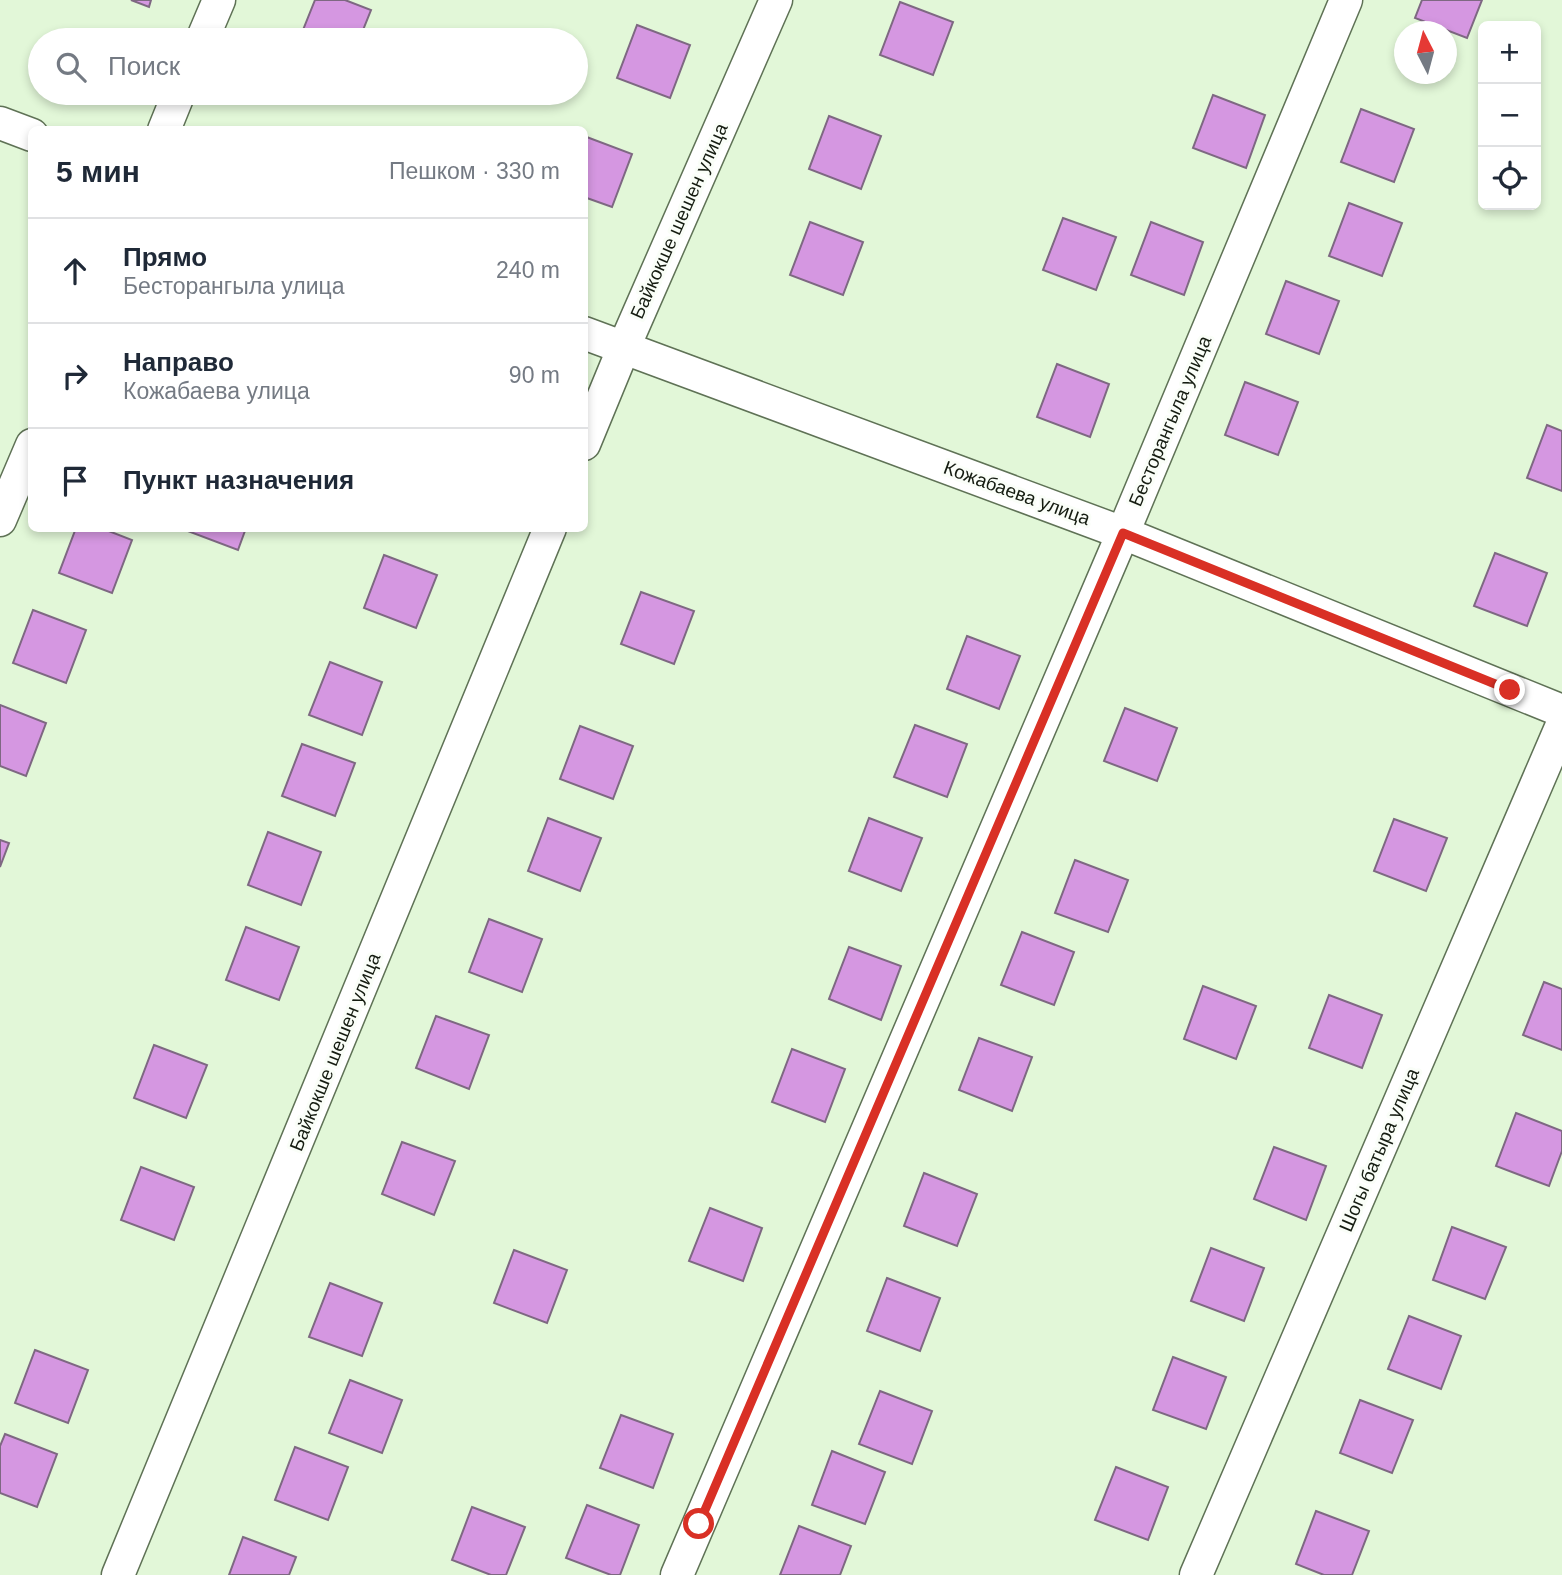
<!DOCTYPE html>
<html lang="ru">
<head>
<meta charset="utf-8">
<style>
	body { margin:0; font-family:Arial,sans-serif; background:#f2f2f3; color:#1f2937 }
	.controls { position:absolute; right:21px; top:21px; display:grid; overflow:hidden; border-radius:10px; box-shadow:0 4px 10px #0003 }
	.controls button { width:63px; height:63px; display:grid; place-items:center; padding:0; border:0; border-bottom:2px solid #e0e1e3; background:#fff; color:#1f2937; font:35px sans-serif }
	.compass { position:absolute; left:1394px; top:21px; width:63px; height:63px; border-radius:50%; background:#fff; box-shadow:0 4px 10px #0003; rotate:354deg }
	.stop { position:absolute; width:21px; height:21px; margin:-16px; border:5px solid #d93025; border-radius:50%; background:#fff }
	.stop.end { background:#d93025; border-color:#fff; box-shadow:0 2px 7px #0008 }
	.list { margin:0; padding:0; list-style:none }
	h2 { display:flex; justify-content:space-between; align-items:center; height:91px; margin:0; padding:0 28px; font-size:30px }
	h2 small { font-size:23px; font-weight:400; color:#747a83 }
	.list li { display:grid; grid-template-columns:46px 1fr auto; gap:21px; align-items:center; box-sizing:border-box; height:105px; padding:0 28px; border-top:2px solid #e0e1e3 }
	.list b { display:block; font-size:26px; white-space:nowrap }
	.list p { margin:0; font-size:23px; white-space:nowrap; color:#747a83 }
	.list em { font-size:23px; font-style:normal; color:#747a83 }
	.icon { flex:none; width:38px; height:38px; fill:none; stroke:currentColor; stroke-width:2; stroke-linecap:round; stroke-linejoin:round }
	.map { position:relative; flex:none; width:1562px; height:1575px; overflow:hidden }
	.search { position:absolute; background:#fff; box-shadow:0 4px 10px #0003; left:28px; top:28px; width:560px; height:77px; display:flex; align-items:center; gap:18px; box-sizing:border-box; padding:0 24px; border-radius:38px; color:#747a83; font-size:26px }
	.panel { position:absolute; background:#fff; box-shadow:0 4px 10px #0003; left:28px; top:126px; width:560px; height:406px; border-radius:10px }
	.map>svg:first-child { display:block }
</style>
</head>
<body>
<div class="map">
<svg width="1562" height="1575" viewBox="0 0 1562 1575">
	<rect width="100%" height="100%" fill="#e2f7d8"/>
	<g fill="#d597e1" stroke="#7e6882" stroke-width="2">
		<polygon points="131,0 151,0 149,7"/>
		<polygon points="315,0 345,0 371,10 359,40 299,40"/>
		<polygon points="1422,0 1482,0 1467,38 1415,18"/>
		<polygon points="900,2 953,22 933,75 880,55"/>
		<polygon points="637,25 690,45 670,98 617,78"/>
		<polygon points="1213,95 1265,115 1246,168 1193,148"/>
		<polygon points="1361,109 1414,129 1394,182 1341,162"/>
		<polygon points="829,116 881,136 861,189 809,169"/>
		<polygon points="584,136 632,154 612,207 584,197"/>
		<polygon points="1349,203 1402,223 1382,276 1329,256"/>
		<polygon points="1063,218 1116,237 1096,290 1043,270"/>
		<polygon points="810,222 863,242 843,295 790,275"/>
		<polygon points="1151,222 1203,242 1184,295 1131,275"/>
		<polygon points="1286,281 1339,301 1319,354 1266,334"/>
		<polygon points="1057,364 1109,384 1090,437 1037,417"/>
		<polygon points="1245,382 1298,402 1278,455 1225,435"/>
		<polygon points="1547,425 1562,431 1562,491 1527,478"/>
		<polygon points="76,528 101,528 132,540 112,593 59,573"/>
		<polygon points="186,528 246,528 238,550 185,530"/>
		<polygon points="1495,553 1547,573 1527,626 1474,606"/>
		<polygon points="384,555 437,575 416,628 364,608"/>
		<polygon points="641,592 694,611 674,664 621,644"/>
		<polygon points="33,610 86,630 66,683 13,663"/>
		<polygon points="967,636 1020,656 999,709 947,689"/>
		<polygon points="330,662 382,682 362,735 309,715"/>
		<polygon points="0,705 46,723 26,776 0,766"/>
		<polygon points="1125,708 1177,728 1157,781 1104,761"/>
		<polygon points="915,725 967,744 947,797 894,777"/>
		<polygon points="580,726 633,746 613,799 560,779"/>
		<polygon points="302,744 355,763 335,816 282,796"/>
		<polygon points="548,818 601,838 580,891 528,871"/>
		<polygon points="869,818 922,838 901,891 849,871"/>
		<polygon points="1394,819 1447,838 1426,891 1374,871"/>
		<polygon points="268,832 321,852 301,905 248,885"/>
		<polygon points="0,840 9,843 0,867"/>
		<polygon points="1075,860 1128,880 1108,932 1055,913"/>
		<polygon points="489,919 542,939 522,992 469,972"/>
		<polygon points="246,927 299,947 279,1000 226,980"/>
		<polygon points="1022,932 1074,952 1054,1005 1001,985"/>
		<polygon points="849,947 901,966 881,1020 829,999"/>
		<polygon points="1544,982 1562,989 1562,1050 1523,1035"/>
		<polygon points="1203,986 1256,1006 1236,1059 1184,1039"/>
		<polygon points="1329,995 1382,1015 1362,1068 1309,1048"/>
		<polygon points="436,1016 489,1035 469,1089 416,1068"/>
		<polygon points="979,1038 1032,1057 1012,1111 959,1090"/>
		<polygon points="154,1045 207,1065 186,1118 134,1098"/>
		<polygon points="792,1049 845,1069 825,1122 772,1102"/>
		<polygon points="1516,1113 1562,1131 1562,1151 1549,1186 1496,1166"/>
		<polygon points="402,1142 455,1161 434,1215 382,1194"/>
		<polygon points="1274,1147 1326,1166 1306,1220 1254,1199"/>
		<polygon points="141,1167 194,1187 174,1240 121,1220"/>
		<polygon points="924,1173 977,1194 957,1246 904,1226"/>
		<polygon points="710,1208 762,1228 743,1281 689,1261"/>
		<polygon points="1452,1227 1506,1247 1485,1299 1433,1280"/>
		<polygon points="1211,1248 1264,1268 1244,1321 1191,1301"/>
		<polygon points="514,1250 567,1270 547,1323 494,1303"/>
		<polygon points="887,1278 940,1298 920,1351 867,1331"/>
		<polygon points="330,1283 382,1303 362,1356 309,1337"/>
		<polygon points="1409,1316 1461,1336 1441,1389 1388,1369"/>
		<polygon points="35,1350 88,1370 68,1423 15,1403"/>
		<polygon points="1173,1357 1226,1377 1206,1429 1153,1410"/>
		<polygon points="350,1380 402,1400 382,1453 329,1433"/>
		<polygon points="880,1391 932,1411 912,1464 859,1444"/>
		<polygon points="1360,1400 1413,1420 1392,1473 1340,1453"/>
		<polygon points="621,1415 673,1434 653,1488 600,1468"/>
		<polygon points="5,1434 57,1454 37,1507 0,1493 0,1446"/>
		<polygon points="295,1447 348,1467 328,1520 275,1500"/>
		<polygon points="832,1451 885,1472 865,1524 812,1505"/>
		<polygon points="1116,1467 1168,1487 1148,1540 1095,1520"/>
		<polygon points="587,1505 639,1525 620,1575 611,1575 566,1558"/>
		<polygon points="472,1507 525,1527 506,1575 491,1575 452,1560"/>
		<polygon points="1316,1511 1369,1531 1352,1575 1324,1575 1296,1564"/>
		<polygon points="799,1526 851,1546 840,1575 780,1575"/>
		<polygon points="243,1537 296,1557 289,1575 229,1575"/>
	</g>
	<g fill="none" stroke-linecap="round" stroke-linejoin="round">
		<g stroke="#5f7256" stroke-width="35">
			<g id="minor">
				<polyline points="202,40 219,0"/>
				<polyline points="0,123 32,135"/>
				<polyline points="164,130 179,93"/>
				<polyline points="584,333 1123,533 1562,711"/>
				<polyline points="584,444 624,347 776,0"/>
				<polyline points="0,520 32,445"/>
				<polyline points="118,1575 550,528"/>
				<polyline points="677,1575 1123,533 1346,0"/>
				<polyline points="1196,1575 1562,725"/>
			</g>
		</g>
		<use href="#minor" stroke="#fff" stroke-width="32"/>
	</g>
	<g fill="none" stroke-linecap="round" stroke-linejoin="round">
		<polyline stroke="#d93025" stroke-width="9" points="699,1524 1123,533 1510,690"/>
	</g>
	<g text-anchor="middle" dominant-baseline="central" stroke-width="6" stroke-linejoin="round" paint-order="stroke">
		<g font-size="19" fill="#151c11" stroke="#fafef8">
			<text transform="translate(679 221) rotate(-66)">Байкокше шешен улица</text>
			<text transform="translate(1170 421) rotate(-67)">Бесторангыла улица</text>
			<text transform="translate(1017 493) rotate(20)">Кожабаева улица</text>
			<text transform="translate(335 1052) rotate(-68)">Байкокше шешен улица</text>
			<text transform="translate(1379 1150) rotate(-67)">Шогы батыра улица</text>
		</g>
	</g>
</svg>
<div class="controls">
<button>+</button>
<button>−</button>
<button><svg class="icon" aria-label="locate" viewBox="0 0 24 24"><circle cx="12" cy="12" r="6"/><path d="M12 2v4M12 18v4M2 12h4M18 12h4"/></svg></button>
</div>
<svg class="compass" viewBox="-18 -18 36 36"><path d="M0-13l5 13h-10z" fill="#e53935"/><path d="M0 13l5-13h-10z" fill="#747a83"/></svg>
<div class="stop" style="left:699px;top:1524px"></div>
<div class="stop end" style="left:1510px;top:690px"></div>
<div class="search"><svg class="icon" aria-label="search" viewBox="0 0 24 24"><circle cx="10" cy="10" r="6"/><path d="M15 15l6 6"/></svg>Поиск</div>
<section class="panel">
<h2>5 мин<small>Пешком · 330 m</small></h2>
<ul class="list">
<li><svg class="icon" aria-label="ahead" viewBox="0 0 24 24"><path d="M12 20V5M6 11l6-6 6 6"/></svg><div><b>Прямо</b><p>Бесторангыла улица</p></div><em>240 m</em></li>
<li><svg class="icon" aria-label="right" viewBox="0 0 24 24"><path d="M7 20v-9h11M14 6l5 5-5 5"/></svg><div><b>Направо</b><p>Кожабаева улица</p></div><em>90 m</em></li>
<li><svg class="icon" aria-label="arrive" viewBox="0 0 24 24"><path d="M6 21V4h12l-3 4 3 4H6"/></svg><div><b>Пункт назначения</b></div></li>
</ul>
</section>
</div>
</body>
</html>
